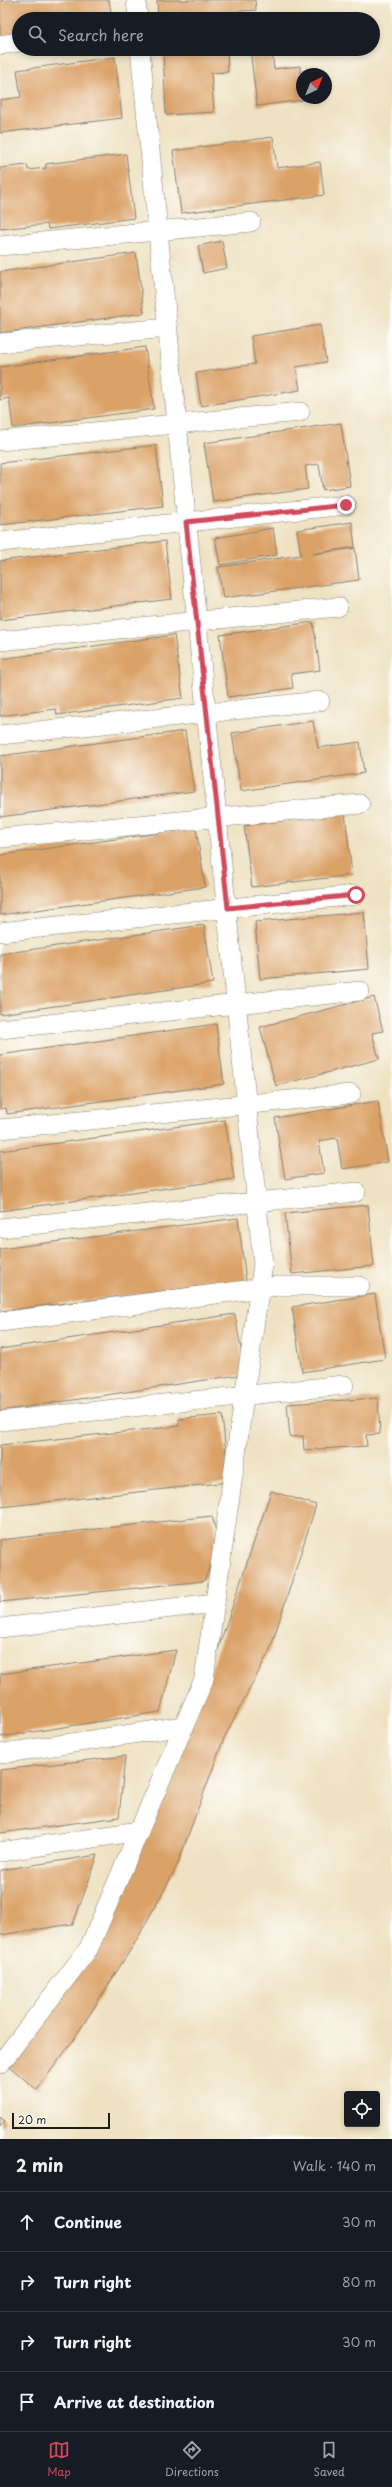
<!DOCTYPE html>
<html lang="en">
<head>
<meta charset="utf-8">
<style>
	body { margin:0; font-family:"Playpen Sans",sans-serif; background:#242831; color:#f1f3f6 }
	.controls { position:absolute; right:12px; bottom:12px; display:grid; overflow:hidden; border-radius:4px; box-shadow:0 2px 6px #0003 }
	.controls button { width:36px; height:36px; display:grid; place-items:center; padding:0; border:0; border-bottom:1px solid #363941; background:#171b24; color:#f1f3f6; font:20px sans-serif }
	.compass { position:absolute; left:296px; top:68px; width:36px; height:36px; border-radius:50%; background:#171b24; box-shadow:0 2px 6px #0003; rotate:43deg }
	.scale { position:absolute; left:12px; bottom:10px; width:98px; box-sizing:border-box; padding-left:4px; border:2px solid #1c1c1c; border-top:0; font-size:11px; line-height:14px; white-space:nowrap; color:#1c1c1c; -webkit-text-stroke:3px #fdfcf7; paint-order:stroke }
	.stop { position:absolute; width:12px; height:12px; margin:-9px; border:3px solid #d1495b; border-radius:50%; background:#fff }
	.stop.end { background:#d1495b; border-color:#fff; box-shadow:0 1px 4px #0008 }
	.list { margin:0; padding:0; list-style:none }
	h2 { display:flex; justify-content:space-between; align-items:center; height:52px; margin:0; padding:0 16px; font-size:17px }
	h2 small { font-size:13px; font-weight:400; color:#9ea1a6 }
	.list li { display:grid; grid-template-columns:26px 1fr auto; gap:12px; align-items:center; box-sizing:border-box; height:60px; padding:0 16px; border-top:1px solid #363941 }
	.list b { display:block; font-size:15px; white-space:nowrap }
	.list em { font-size:13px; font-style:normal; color:#9ea1a6 }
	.icon { flex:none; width:22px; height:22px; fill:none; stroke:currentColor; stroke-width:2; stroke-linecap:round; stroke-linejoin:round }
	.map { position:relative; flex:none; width:392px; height:2139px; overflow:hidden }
	.search { position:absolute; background:#171b24; box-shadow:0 2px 6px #0003; left:12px; right:12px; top:12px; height:44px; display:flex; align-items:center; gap:10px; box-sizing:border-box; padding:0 14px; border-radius:22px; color:#9ea1a6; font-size:15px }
	.sheet { height:292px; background:#171b24 }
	nav { display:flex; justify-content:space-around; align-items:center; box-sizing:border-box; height:56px; border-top:1px solid #363941; background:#171b24; font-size:11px; color:#9ea1a6 }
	nav a { display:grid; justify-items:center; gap:2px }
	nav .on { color:#d1495b }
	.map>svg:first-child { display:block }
</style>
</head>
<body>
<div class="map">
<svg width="392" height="2139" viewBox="0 0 392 2139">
	<rect width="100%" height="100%" fill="#fdfcf7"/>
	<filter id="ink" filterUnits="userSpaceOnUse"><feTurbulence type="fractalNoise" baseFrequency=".025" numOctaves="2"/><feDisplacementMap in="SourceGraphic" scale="8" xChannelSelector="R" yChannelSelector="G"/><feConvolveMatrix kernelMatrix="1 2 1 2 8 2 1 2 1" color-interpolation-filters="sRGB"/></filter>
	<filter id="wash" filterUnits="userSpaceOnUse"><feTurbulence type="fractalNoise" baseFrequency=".012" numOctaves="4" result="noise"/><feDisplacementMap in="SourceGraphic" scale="16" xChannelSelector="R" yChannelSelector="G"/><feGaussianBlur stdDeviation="0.9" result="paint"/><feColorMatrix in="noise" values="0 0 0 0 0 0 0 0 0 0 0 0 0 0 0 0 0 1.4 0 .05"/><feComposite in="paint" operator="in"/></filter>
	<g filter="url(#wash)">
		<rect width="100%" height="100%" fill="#efe2c3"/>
		<g id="blocks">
			<g fill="#dba268">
				<polygon points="8,0 109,0 112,19 19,19 19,33 0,36 0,1"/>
				<polygon points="157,0 255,0 256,10 158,17"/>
				<polygon points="189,49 227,49 228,72 211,73 214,112 166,115 163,51"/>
				<polygon points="250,49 272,49 274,69 300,66 302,98 304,100 257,106"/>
				<polygon points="115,57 122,118 0,133 0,100 21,97 17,70"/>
				<polygon points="273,137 277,168 320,162 324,195 181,213 173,151"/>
				<polygon points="126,154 134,218 48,229 47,224 0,229 0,168 27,165 28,170 46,168 46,164"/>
				<polygon points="222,241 227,268 203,273 198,246"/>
				<polygon points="136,253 144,313 0,333 0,272"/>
				<polygon points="320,325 326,362 296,367 300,390 201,406 196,373 255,364 251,336"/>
				<polygon points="145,347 154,409 13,428 9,398 0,400 0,367"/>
				<polygon points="341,423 350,486 323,490 319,464 305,466 308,489 213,502 204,443"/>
				<polygon points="156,445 163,506 0,525 0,463"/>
				<polygon points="352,522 355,547 312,554 355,548 359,580 223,598 218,567 301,555 297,530"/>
				<polygon points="273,528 277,555 220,565 215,538"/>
				<polygon points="165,541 172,599 0,620 0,561"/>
				<polygon points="313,622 320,670 291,674 293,688 228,697 220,635"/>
				<polygon points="174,635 183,698 57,715 56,709 0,716 0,659"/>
				<polygon points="313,721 318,748 360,742 364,773 241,791 232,733"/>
				<polygon points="185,731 194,791 0,817 0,756"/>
				<polygon points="345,813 352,875 252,887 244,826"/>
				<polygon points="196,828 205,887 0,915 0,855"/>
				<polygon points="364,912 369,969 260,979 255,922"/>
				<polygon points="204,925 213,983 0,1014 0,954"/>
				<polygon points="374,997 383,1031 372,1033 379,1059 276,1086 260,1027"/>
				<polygon points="216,1024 224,1084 7,1114 6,1108 0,1109 0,1055"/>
				<polygon points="378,1101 388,1162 342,1169 337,1138 319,1141 324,1173 285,1179 275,1118"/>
				<polygon points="225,1120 234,1179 0,1211 0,1151"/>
				<polygon points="368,1205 374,1266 292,1274 285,1213"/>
				<polygon points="238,1218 246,1281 0,1311 0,1249"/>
				<polygon points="375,1294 385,1359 302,1372 292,1307"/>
				<polygon points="235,1314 245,1374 0,1411 0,1349"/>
				<polygon points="378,1398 380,1434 366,1435 367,1446 304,1450 303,1436 290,1437 287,1404"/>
				<polygon points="222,1415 229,1482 0,1507 0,1445 179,1426 179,1419"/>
				<polygon points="271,1491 316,1505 270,1650 224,1738 176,1868 136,1941 74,2039 37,2090 10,2067 98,1942 197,1712"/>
				<polygon points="212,1516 219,1543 204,1581 0,1602 0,1540"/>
				<polygon points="176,1650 160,1712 0,1737 0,1674"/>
				<polygon points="125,1756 119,1817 0,1833 0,1770"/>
				<polygon points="98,1855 73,1924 0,1935 0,1870"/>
				<polygon points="0,2117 5,2121 0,2127"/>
			</g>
		</g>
	</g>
	<g filter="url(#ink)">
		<use href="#blocks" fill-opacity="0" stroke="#867f70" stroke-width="1"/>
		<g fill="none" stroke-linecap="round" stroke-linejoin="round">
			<g stroke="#867f70" stroke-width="20">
				<g id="service">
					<polyline points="136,0 138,19"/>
					<polyline points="0,45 19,42"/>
					<polyline points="0,246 251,222"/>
					<polyline points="0,343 168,328"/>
					<polyline points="0,441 300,412"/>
					<polyline points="0,542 346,505"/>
					<polyline points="0,641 338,607"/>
					<polyline points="0,735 320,701"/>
					<polyline points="0,838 360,804"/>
					<polyline points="0,932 356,895"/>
					<polyline points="0,1029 360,991"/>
					<polyline points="0,1129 351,1094"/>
					<polyline points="0,1228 356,1192"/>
					<polyline points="0,1322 278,1286 360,1286"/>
					<polyline points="0,1421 344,1385"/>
					<polyline points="0,1628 215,1603"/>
					<polyline points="0,1754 184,1726"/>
					<polyline points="0,1852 139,1831"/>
					<polyline points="0,2064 89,1948 204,1679 263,1264 188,535 140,49"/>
				</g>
			</g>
			<use href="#service" stroke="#fff" stroke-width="19"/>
		</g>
	</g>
	<g fill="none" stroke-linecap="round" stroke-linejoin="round" filter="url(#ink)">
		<polyline stroke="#d1495b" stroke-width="5" points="346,505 186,522 228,908 356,895"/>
	</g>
</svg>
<div class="controls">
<button><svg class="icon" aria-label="locate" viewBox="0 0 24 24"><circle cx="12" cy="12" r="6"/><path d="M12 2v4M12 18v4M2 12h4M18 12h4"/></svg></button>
</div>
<svg class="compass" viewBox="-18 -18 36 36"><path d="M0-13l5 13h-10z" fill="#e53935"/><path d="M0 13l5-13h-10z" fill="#9ea1a6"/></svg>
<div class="scale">20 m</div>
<div class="stop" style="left:356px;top:895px"></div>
<div class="stop end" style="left:346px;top:505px"></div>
<div class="search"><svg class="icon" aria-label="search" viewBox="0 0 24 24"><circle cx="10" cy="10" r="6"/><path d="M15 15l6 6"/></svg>Search here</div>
</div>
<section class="sheet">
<h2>2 min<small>Walk · 140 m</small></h2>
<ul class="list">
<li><svg class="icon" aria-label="ahead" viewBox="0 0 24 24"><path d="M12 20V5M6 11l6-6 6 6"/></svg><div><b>Continue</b></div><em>30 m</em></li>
<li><svg class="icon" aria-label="right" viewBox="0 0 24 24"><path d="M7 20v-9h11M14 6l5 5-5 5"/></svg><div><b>Turn right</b></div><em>80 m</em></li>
<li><svg class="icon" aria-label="right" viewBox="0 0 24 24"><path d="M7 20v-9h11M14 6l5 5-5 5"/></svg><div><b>Turn right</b></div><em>30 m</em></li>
<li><svg class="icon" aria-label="arrive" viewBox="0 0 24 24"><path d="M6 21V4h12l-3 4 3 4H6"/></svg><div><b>Arrive at destination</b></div></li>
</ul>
</section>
<nav>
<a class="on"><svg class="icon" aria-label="map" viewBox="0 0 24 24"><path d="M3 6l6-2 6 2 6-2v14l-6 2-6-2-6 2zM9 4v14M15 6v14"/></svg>Map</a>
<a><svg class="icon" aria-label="directions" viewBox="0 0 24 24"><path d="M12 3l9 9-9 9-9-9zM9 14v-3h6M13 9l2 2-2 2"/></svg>Directions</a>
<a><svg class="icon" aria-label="saved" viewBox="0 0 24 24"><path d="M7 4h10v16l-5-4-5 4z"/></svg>Saved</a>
</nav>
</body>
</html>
